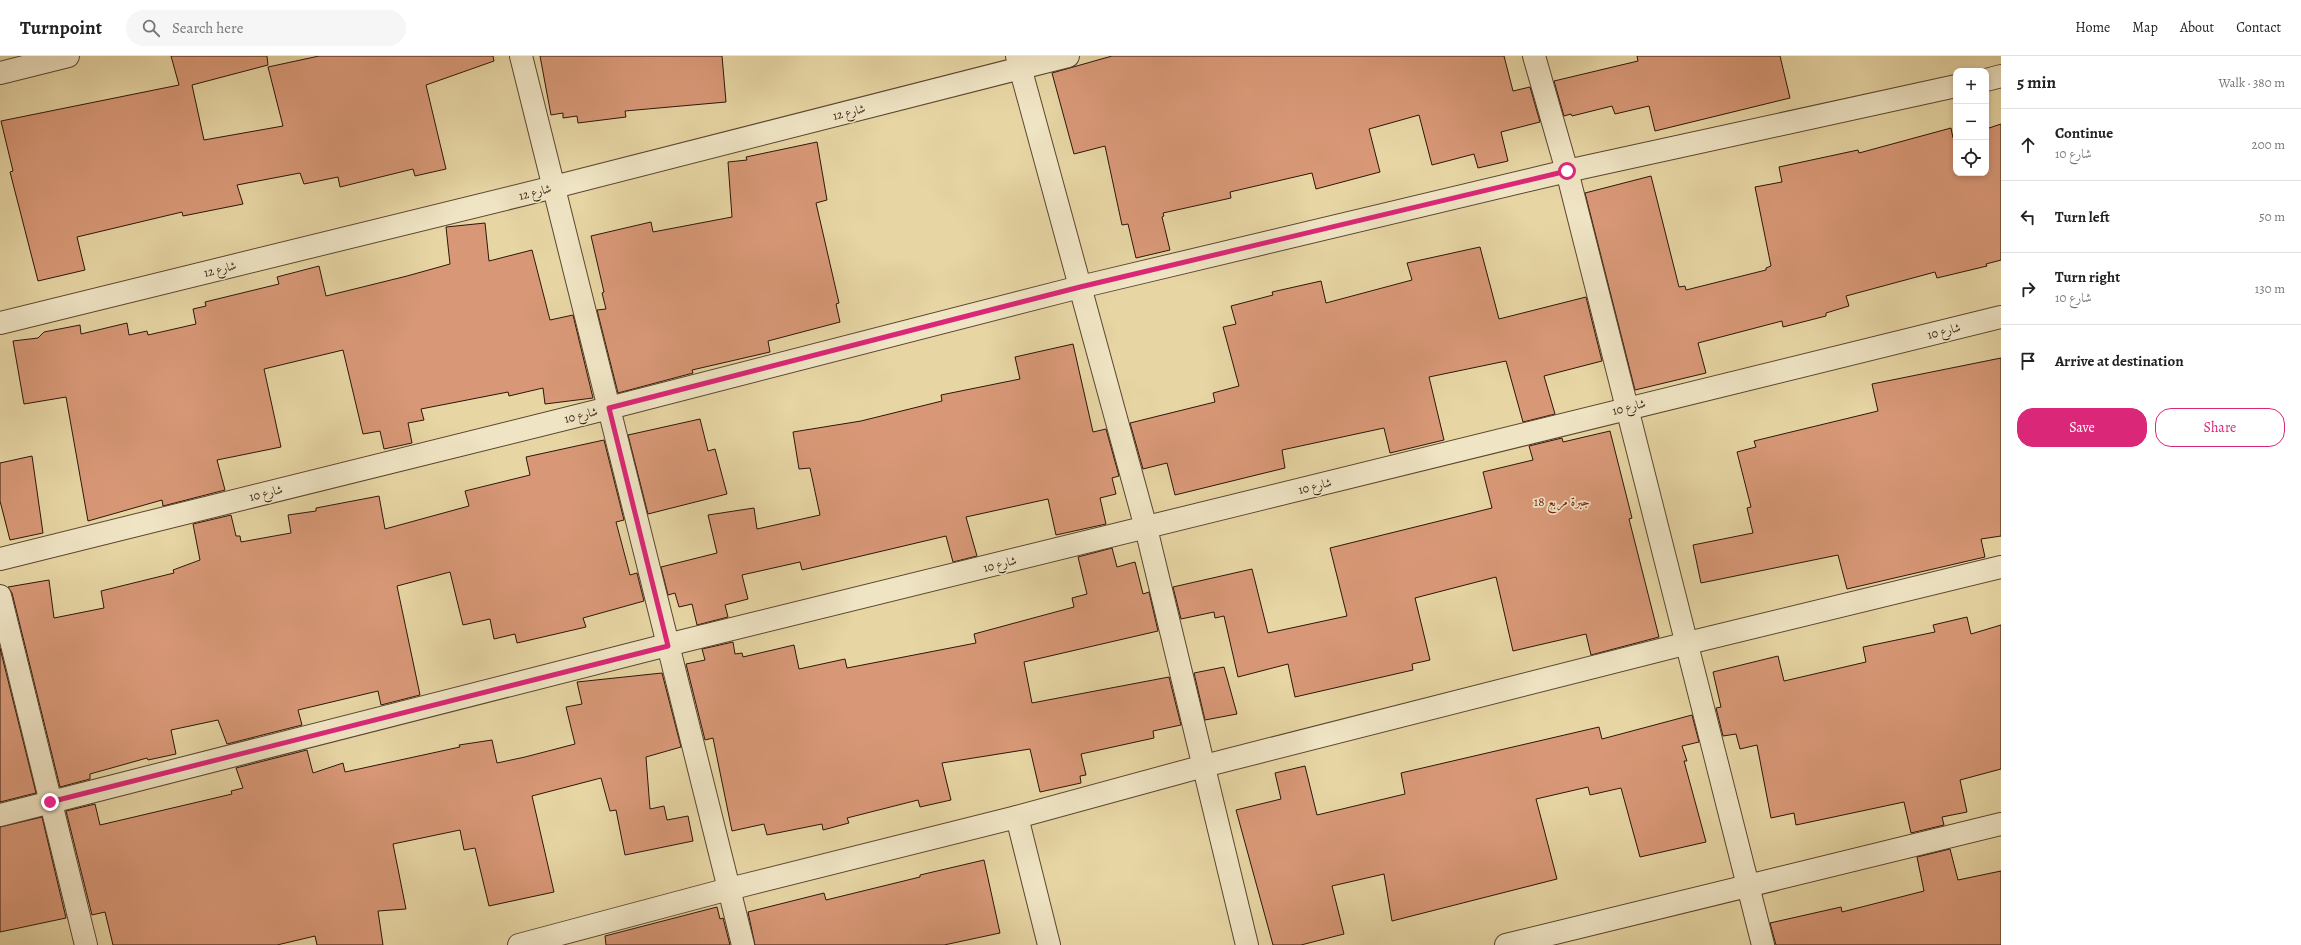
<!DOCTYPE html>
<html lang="en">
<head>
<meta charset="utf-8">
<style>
	body { margin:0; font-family:Alegreya,Amiri,serif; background:#f6f6f6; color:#222 }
	.controls { position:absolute; right:12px; top:12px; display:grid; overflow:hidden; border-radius:8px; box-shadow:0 2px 6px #0003 }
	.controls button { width:36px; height:36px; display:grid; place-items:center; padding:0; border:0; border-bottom:1px solid #e0e0e0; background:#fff; color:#222; font:20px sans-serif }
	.stop { position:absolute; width:12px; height:12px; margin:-9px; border:3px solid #db2777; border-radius:50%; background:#fff }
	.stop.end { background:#db2777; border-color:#fff; box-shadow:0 1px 4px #0008 }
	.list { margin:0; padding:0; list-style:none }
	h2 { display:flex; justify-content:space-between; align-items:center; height:52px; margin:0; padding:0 16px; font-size:17px }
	h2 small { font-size:13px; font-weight:400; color:#767676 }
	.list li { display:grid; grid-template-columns:26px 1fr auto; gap:12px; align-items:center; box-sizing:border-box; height:72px; padding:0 16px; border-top:1px solid #e0e0e0 }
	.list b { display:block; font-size:15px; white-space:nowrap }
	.list p { margin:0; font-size:13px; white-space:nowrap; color:#767676 }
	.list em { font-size:13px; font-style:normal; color:#767676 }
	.actions { display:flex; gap:8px; padding:12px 16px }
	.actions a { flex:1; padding:9px 0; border:1px solid #db2777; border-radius:16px; text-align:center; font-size:14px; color:#db2777 }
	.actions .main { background:#db2777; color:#fff }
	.icon { flex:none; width:22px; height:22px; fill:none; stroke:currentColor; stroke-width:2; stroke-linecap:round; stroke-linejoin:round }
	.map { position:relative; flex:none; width:2001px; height:889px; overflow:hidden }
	header { display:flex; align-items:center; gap:24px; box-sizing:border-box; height:56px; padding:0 20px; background:#fff; border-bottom:1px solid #e0e0e0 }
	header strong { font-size:19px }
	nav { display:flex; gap:22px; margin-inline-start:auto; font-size:14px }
	.search { width:280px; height:36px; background:#f6f6f6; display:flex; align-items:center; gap:10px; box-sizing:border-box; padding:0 14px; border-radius:22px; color:#767676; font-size:15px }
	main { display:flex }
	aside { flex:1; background:#fff }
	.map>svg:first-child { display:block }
</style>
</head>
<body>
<header>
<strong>Turnpoint</strong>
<div class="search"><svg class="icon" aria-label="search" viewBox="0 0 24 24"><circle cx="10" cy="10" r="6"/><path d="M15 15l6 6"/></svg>Search here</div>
<nav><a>Home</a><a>Map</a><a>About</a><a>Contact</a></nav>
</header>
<main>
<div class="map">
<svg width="2001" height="889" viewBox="0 0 2001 889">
	<rect width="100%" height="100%" fill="#e7d5a4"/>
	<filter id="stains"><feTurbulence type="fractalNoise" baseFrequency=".005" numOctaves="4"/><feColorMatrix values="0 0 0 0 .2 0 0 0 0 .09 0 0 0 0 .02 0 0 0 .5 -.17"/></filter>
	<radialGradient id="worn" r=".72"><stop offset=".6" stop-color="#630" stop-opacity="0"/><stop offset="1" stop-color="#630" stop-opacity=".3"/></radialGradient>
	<g fill="#d89877" stroke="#2c1608">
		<polygon points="171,0 267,0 268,9 192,29 204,84 283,70 268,11 319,0 493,0 494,5 426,29 446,113 415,120 413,113 340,131 338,121 304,128 300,117 237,129 243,148 183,160 182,156 77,181 85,214 38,225 10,116 13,115 1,65 179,29"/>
		<polygon points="540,0 722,0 726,46 625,55 626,61 578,67 577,60 563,62 563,57 551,59"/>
		<polygon points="1112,0 1504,0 1513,35 1530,31 1540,66 1501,76 1508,105 1478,112 1474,98 1432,109 1419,59 1369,73 1380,116 1316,133 1312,117 1230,136 1231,142 1163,157 1164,160 1162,161 1170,194 1136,202 1128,168 1122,169 1105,90 1074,98 1052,17"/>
		<polygon points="1637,0 1780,0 1790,42 1655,75 1649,50 1615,58 1612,50 1572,60 1571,58 1564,60 1554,25 1638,5"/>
		<polygon points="2001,68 2001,204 1986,208 1987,210 1937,222 1935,216 1846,240 1849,250 1826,257 1826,260 1783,271 1782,265 1698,287 1706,317 1635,334 1585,137 1651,120 1679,231 1685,230 1686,234 1766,214 1766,212 1771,210 1755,131 1782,126 1779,111 1858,94 1859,97 1951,72 1953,82 1956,81 1956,117 1986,117 1986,73"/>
		<polygon points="817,86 827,144 816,147 839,247 836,248 840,266 768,285 770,296 692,314 693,317 618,337 597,254 606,253 602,237 604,236 591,180 651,166 653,176 732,161 728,106 747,104 746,101"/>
		<polygon points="485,167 489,205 532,194 550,264 573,259 593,342 545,348 543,332 509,340 508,336 421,353 424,364 408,367 412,387 384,393 380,375 363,378 343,294 264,313 281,391 217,404 225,434 163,450 162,444 88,465 66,341 24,348 13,285 38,282 44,276 80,269 81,278 127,267 129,279 147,275 148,279 196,268 193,253 206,250 205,246 279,228 277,221 319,210 326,240 407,220 450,208 446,171"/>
		<polygon points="1480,191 1499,263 1586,241 1602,305 1544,320 1555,358 1523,366 1506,305 1429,321 1444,384 1390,397 1384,372 1282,394 1285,412 1175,439 1167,407 1143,413 1130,367 1215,346 1213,337 1239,330 1223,271 1236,268 1231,250 1273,239 1272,236 1321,225 1326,247 1412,224 1407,207"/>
		<polygon points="1073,288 1093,376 1106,373 1119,420 1112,422 1116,438 1100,442 1106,468 1056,479 1048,443 966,461 977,500 953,506 946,480 802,514 800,506 742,519 748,543 725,549 728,561 697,569 692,548 679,551 675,537 668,539 661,511 717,497 708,459 754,452 757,473 820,459 810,412 799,413 793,376 861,365 942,345 941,339 1020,323 1015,301"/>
		<polygon points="2001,302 2001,480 1981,483 1985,501 1847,533 1838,499 1701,527 1693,489 1753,477 1747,452 1751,451 1737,396 1756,391 1754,385 1878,355 1872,328"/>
		<polygon points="700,363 708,395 715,393 727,438 648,458 628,379"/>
		<polygon points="1610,375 1632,462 1629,463 1659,581 1591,599 1586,578 1513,595 1496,521 1415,542 1430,604 1412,608 1413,614 1295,641 1288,608 1238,621 1224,560 1215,562 1214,556 1181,563 1173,531 1252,513 1268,577 1347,560 1330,492 1492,452 1483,416 1533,404 1529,390 1562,382 1563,386"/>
		<polygon points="604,384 624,464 616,466 630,519 637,517 644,545 583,562 586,571 517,587 515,578 494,583 490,563 463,569 450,516 397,530 420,639 381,649 378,635 298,654 302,669 227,688 218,664 171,674 176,698 148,704 147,702 90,718 90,723 60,731 12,537 8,531 49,524 54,562 104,552 101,535 174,517 173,514 200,504 193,468 231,459 236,480 240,480 241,486 291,477 288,459 316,455 316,452 379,440 385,473 469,450 465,435 530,419 526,401"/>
		<polygon points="32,400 43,477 10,484 0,445 0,407"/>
		<polygon points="1112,492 1117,511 1135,506 1143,538 1149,536 1158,575 1024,606 1032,647 1169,621 1181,669 1153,675 1154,682 1081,698 1086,719 1080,720 1081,727 1040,736 1030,693 942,707 951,744 920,751 918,744 847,762 849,767 823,774 822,768 767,779 764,768 732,775 713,682 705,684 686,608 705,604 702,593 733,586 735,598 742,597 743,601 794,589 799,613 845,603 847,612 976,587 974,578 1074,551 1072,542 1087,538 1078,501"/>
		<polygon points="1967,561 1971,578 2001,569 2001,713 1960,724 1967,756 1942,761 1944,769 1911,777 1904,746 1796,769 1794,757 1771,762 1757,689 1740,693 1736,678 1723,680 1716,652 1721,651 1713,616 1778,600 1784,625 1866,606 1863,591 1935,576 1933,569"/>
		<polygon points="0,592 36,737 0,746"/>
		<polygon points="1224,611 1237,658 1205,664 1194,617"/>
		<polygon points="662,617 681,691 646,701 650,753 664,750 667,764 688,760 693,785 625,799 616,754 610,755 601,722 532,740 554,836 489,850 475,792 464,794 460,774 393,788 406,853 378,855 383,889 317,889 315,880 277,889 113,889 105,856 92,859 66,755 95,748 100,769 232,738 231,735 243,732 236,712 307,694 313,717 343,707 345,716 460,691 459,689 492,684 497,707 525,701 575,688 566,651 582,648 577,626"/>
		<polygon points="1692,659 1699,686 1682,690 1687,705 1684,705 1706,786 1640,801 1621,732 1590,739 1588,731 1536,743 1557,823 1392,865 1384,818 1332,830 1344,878 1301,889 1273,889 1236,754 1281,743 1275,717 1305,710 1317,759 1405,738 1401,717 1599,671 1602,683"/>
		<polygon points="42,761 66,862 0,876 0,771"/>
		<polygon points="1950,793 1958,824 2001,815 2001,889 1776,889 1770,867 1841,851 1842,856 1924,835 1917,801"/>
		<polygon points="984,804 1000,877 944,889 755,889 748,856 824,837 826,844 920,821 920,819"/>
		<polygon points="717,851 720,863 723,862 730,889 606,889 605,880"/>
	</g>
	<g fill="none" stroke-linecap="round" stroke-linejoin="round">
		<g stroke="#5b462f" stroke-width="24">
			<g id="minor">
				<polyline points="521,0 743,889"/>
				<polyline points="1017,0 1146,472 1247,889"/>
				<polyline points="1534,0 1567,115 1763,889"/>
				<polyline points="0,17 68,0"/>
				<polyline points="1986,24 2001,20"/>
				<polyline points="0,267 554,131 1068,0"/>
				<polyline points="0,503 609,352 1080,231 1567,115 1956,30"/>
				<polyline points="0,540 86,889"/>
				<polyline points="0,759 667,589 2001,261"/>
				<polyline points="1017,761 1049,889"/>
				<polyline points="519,889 729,833 1017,761 1204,710 1688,587 2001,511"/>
				<polyline points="1506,889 2001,768"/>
			</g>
		</g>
		<use href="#minor" stroke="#efe4c4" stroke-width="22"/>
	</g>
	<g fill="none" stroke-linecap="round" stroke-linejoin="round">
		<polyline stroke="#db2777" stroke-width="5" points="50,746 668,590 609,352 1080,231 1567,115"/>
	</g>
	<g text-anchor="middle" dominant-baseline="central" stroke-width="3.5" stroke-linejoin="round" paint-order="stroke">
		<g font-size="12" fill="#2c1608" stroke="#efe4c4">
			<text transform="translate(849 56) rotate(-14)">شارع 12</text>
			<text transform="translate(535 136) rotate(-14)">شارع 12</text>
			<text transform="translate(220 213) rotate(-14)">شارع 12</text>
			<text transform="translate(1944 275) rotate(-14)">شارع 10</text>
			<text transform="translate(1629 351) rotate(-14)">شارع 10</text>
			<text transform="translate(581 359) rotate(-14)">شارع 10</text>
			<text transform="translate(1315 430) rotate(-14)">شارع 10</text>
			<text transform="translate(266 437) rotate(-14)">شارع 10</text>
			<text transform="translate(1000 508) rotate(-14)">شارع 10</text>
		</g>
		<g font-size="13" fill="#7a1f14" stroke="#efe4c4">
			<text x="1562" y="445">جبرة مربع 18</text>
		</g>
	</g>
	<rect width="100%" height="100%" filter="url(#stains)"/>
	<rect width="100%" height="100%" fill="url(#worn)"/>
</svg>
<div class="controls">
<button>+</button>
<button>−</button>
<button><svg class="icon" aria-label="locate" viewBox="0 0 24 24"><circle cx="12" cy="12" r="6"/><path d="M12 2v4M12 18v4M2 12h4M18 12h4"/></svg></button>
</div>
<div class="stop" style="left:1567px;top:115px"></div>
<div class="stop end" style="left:50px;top:746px"></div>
</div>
<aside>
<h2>5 min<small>Walk · 380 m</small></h2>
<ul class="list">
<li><svg class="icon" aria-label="ahead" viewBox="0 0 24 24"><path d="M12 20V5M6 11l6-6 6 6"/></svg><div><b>Continue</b><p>شارع 10</p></div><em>200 m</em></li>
<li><svg class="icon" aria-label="left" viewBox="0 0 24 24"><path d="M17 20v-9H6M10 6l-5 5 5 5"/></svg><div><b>Turn left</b></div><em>50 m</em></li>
<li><svg class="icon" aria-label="right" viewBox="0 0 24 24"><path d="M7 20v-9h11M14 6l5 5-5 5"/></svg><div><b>Turn right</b><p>شارع 10</p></div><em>130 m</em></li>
<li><svg class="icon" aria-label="arrive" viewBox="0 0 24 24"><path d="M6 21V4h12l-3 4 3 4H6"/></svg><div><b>Arrive at destination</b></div></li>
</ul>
<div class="actions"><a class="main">Save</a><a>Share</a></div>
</aside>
</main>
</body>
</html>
